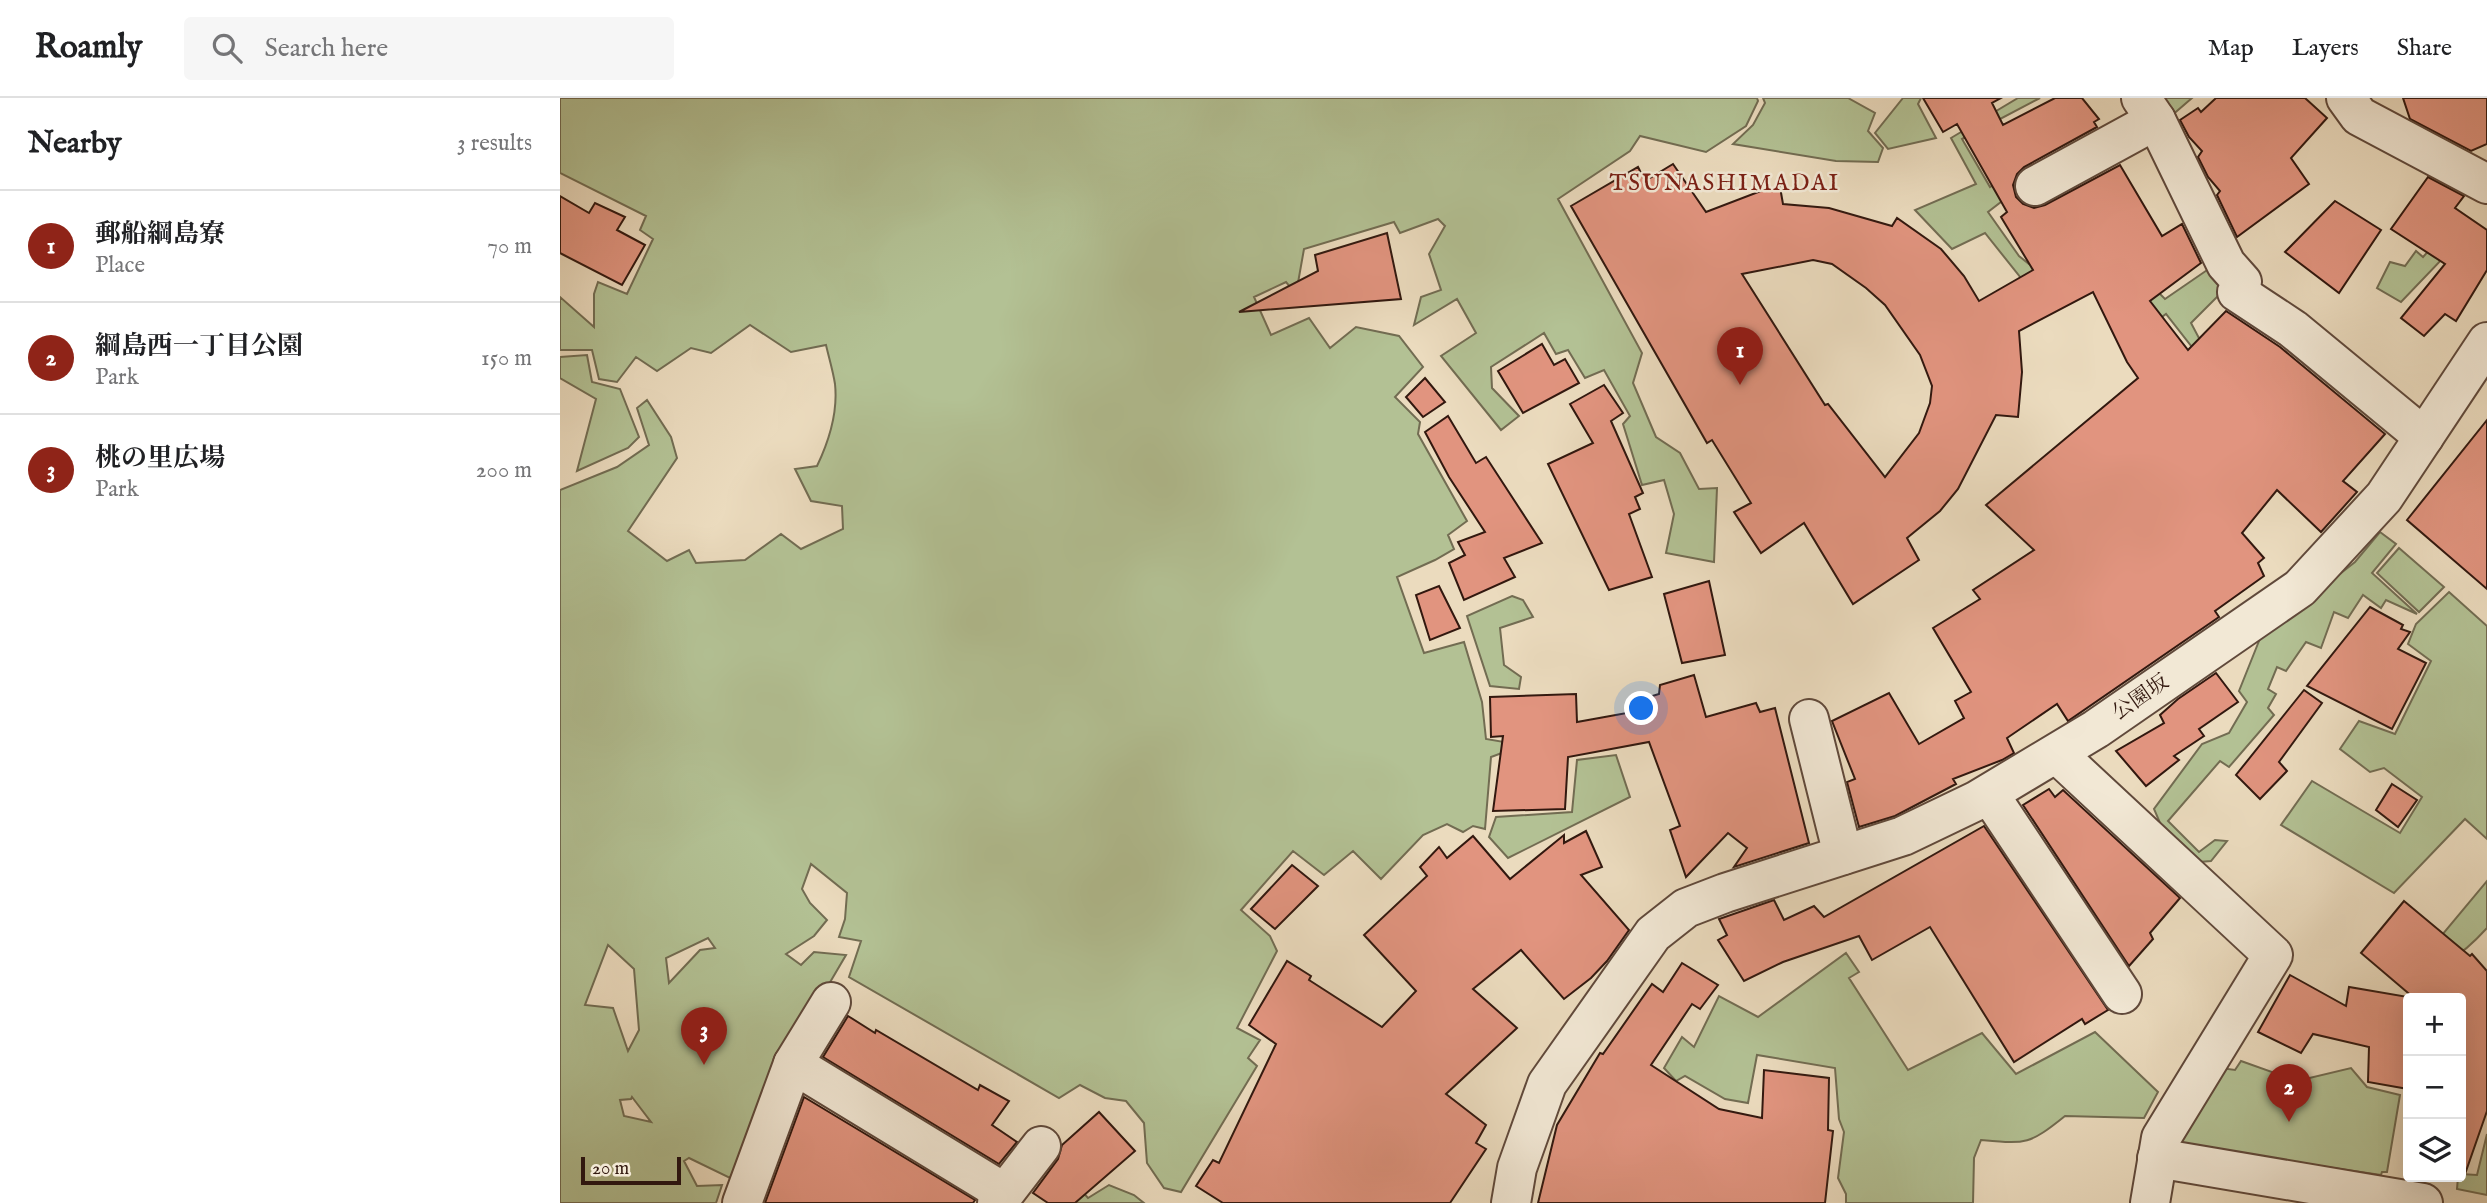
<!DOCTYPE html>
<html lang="en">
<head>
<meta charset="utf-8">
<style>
	body { margin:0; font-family:"IM FELL English","Noto Serif JP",serif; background:#f6f6f6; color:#202124 }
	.controls { position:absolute; right:21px; bottom:21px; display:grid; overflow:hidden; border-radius:7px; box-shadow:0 7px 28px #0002 }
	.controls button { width:63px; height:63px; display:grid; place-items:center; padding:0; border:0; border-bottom:2px solid #e0e0e0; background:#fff; color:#202124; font:35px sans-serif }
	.scale { position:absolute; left:21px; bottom:18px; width:100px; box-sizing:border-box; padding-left:7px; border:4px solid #32180f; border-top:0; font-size:19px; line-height:24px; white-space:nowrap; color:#32180f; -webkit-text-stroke:5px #f2e8d5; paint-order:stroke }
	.you { position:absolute; left:1082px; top:611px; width:24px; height:24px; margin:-18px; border:5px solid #fff; border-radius:50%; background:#1a73e8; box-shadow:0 0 0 10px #1a73e833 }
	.badge { display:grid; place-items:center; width:46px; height:46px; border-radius:50%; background:#8f2418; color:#fff; font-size:23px; font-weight:700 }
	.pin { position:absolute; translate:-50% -58px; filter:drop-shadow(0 2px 4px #0008) }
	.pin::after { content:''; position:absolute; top:37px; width:24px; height:21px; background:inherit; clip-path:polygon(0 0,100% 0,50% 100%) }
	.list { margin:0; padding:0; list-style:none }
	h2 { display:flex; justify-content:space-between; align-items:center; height:91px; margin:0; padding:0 28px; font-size:30px }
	h2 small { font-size:23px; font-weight:400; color:#757577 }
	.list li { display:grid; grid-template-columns:46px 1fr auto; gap:21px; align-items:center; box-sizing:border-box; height:112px; padding:0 28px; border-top:2px solid #e0e0e0 }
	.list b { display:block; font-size:26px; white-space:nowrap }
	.list p { margin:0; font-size:23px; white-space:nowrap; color:#757577 }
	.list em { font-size:23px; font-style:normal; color:#757577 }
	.icon { flex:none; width:38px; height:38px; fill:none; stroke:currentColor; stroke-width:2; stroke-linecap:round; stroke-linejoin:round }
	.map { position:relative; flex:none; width:1927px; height:1105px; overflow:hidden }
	header { display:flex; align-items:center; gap:42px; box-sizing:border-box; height:98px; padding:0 35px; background:#fff; border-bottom:2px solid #e0e0e0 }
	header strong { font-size:33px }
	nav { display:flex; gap:38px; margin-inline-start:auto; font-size:24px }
	.search { width:490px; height:63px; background:#f6f6f6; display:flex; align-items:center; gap:18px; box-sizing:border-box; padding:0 24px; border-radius:7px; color:#757577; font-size:26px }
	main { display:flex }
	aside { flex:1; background:#fff }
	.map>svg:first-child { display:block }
</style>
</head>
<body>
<header>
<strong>Roamly</strong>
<div class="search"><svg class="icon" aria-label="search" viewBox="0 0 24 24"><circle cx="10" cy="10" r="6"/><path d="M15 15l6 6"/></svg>Search here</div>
<nav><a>Map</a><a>Layers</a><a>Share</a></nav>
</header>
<main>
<aside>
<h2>Nearby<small>3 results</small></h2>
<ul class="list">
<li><span class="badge">1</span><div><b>郵船綱島寮</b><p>Place</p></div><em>70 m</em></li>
<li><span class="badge">2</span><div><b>綱島西一丁目公園</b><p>Park</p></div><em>150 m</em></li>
<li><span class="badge">3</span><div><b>桃の里広場</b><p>Park</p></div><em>200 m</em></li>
</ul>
</aside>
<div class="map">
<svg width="1927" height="1105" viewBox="0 0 1927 1105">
	<rect width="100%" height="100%" fill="#ebdbbe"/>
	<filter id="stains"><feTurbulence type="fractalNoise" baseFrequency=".00286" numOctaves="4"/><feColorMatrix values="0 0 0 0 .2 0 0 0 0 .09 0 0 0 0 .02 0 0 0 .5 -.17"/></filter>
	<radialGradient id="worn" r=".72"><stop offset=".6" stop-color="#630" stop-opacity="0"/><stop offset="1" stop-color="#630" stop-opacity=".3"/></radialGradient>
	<g fill="#b3c194" stroke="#726c52" stroke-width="2" fill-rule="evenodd">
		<path d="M0 0H1197L1198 3 1186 28 1146 54 1080 38 1070 53 998 101 1082 255 1073 285 1096 339 1120 355 1139 391 1157 390 1154 464 1106 455 1114 416 1104 382 1082 387 1063 326 1070 318 1044 272 1025 280 1008 252 996 256 984 235 931 269 932 290 959 318 941 332 881 258 916 235 897 201 854 227 861 199 881 192 869 156 885 128 878 121 840 135 834 124 744 151 736 196 726 184 694 199 711 237 749 220 770 250 796 229 839 238 863 269 835 299 860 324 858 336 907 423 888 437 894 451 875 462 837 479 864 555 904 544 922 604 926 641 950 645V652L931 659 925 731 913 728 903 734 887 726 863 737 821 781 793 753 764 777 733 753 681 812 710 838 717 853 677 930 700 942 688 960 697 968 621 1094 604 1090 587 1065 584 1025 566 1003 545 1000 520 987 499 1000 289 879 301 843 279 839 285 821 287 795 251 766 242 791 250 805 267 822 254 838 226 856 241 867 254 854 286 857 269 886 170 1080 129 1060 124 1063 137 1088 162 1087 156 1105H0V392L57 369 89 347 77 310 87 302 111 339 117 360 68 433 107 463 129 452 136 465 185 462 221 436 241 451 283 431 282 408 251 403 235 371 257 368C269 343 278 314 275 286 273 273 269 260 266 247L231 254 190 227 151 255 131 250 97 273 76 259 57 284 39 281 32 252H0V199L34 229V196L38 184 67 196 93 141 80 132 86 118 0 75ZM148 840 155 850 140 852 109 885 106 860ZM48 847 74 871 79 932 68 953 53 910 25 907ZM72 999 91 1024 64 1018 60 1002 71 1001Z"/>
		<polygon points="1203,0 1288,0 1315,15 1308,33 1323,50 1318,64 1276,63 1173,46 1193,27 1205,5"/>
		<polygon points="1343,0 1361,0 1358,6 1376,40 1328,51 1315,35"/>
		<polygon points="1458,0 1480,0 1402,41 1430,89 1469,63 1476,77 1428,114 1459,158 1469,166 1515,140 1465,185 1425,135 1392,151 1355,112 1416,86 1391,40"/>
		<polygon points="1598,0 1632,0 1610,19"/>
		<polygon points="1891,128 1906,136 1841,204 1817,190 1830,164 1845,168 1856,153 1863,159"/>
		<polygon points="1653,168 1668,188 1631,225 1640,242 1632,249 1606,216 1591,227 1581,193 1589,185 1605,201"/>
		<polygon points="27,257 32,284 60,291 79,339 68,350 17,373 36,301 0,280 0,259"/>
		<polygon points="1820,434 1836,446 1812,475 1857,516 1826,502 1821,510 1803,497 1788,520 1774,514 1761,550 1746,544 1726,573 1717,569 1708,591 1716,596 1708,610 1714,617 1669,669 1660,663 1608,723 1639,754 1655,742 1667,743 1651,763 1639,764 1600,725 1594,711 1642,646 1669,635 1687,604 1679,593 1701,538 1795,464"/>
		<polygon points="1839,450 1884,489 1859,514 1817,475"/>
		<polygon points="1889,494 1927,528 1927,741 1905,721 1834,795 1721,727 1752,683 1840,735 1862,699 1824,670 1810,674 1780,651 1799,623 1835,636 1871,563 1848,546 1856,526"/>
		<polygon points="952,498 963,502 973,519 940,530 944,567 961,579 959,591 930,588 907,518"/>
		<polygon points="1056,657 1070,699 948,760 929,739 936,719 1012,714 1017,662"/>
		<path d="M1927 783V830C1898 862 1881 869 1842 885Z"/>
		<path d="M1286 855 1299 874 1289 880 1348 972 1422 935 1456 976 1535 934 1598 994 1584 1020 1505 1018C1469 1047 1466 1046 1421 1042L1414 1060 1413 1105H1286V1096L1278 1080 1284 1034 1279 1021 1275 970 1197 957 1188 1005 1165 1001 1125 978 1116 983 1104 970 1122 939 1134 949 1159 898 1198 919Z"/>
		<polygon points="1681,963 1737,983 1791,970 1807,989 1840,997 1827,1074 1822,1074 1821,1077 1612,1046 1661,970 1675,972"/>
		<polygon points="1927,1036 1927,1097 1897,1091 1898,1079 1901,1079 1901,1076 1917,1077"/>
		<polygon points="486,1053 528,1100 549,1087 574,1097 584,1105 512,1105 515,1093 480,1063"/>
	</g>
	<g fill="#e1947f" stroke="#32180f" stroke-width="2" fill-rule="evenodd">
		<path d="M1363 0H1441L1432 5 1443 27 1495 0H1522L1539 21 1534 24 1537 29 1464 69 1457 76 1453 87 1456 99 1463 106 1474 110 1485 107 1560 67 1602 138 1622 126 1641 165 1590 203 1628 252 1666 213 1720 249 1825 336 1783 383 1797 394 1761 434 1717 392 1682 435 1704 460 1698 465 1704 478 1655 513 1659 519 1508 623 1497 606 1447 640 1454 655 1442 662 1393 681 1396 686 1335 718 1299 729 1287 684 1295 681 1272 623 1329 595 1359 646 1404 620 1395 603 1411 594 1373 530 1420 501 1413 492 1474 452 1426 407 1578 280 1567 264 1533 194 1459 233 1462 274 1458 319 1436 317 1398 391 1380 413 1347 440 1359 462 1293 506 1244 425 1201 455 1174 414 1191 405 1152 342 1147 345 1011 108 1078 69 1085 83 1113 66 1146 114 1206 91 1220 89 1223 106 1269 110 1332 128 1337 120 1381 151 1404 178 1419 203 1473 172 1441 119 1447 114 1397 26 1383 34ZM1253 162 1272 166 1306 190 1325 207 1360 257 1372 288 1370 305 1359 335 1325 379 1268 306 1265 307 1182 176Z"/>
		<polygon points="1656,0 1745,0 1767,20 1731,60 1749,86 1677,139 1657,97 1660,93 1648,79 1638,59 1642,53 1629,39 1620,22 1638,10 1641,14"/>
		<polygon points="1843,0 1927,0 1927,46 1911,53 1850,21"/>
		<polygon points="1868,79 1904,98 1895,110 1927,132 1927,172 1896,223 1885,216 1864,238 1841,220 1885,166 1831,131"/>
		<polygon points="0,98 29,115 35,105 65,119 57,132 85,147 62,187 0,155"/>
		<polygon points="1775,103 1821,132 1779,195 1725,154"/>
		<polygon points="827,135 841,201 679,214 758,173 755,157"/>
		<polygon points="982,246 994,267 1005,261 1019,285 963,315 938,273"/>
		<polygon points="865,280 885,304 863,319 846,299"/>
		<polygon points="1044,287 1063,315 1051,323 1083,395 1075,399 1080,411 1069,416 1092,479 1049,492 988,366 1033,345 1010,306"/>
		<polygon points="888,318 916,365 926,359 982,445 944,460 955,479 904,502 889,465 905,457 898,444 925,434 889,379 865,334"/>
		<polygon points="1927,322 1927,491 1847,422"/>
		<polygon points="1149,483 1165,557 1122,565 1104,496"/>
		<polygon points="879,488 900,530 870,542 856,497"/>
		<polygon points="1810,509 1843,527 1841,531 1850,534 1838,551 1866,565 1832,631 1747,588"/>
		<polygon points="1656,575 1678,604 1639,631 1644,638 1614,658 1619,662 1586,688 1556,653 1604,625 1600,617 1618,601"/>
		<polygon points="1134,577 1146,619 1196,605 1200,614 1215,610 1249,745 1174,769 1187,750 1168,735 1126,779 1110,732 1120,728 1089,644 1008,659 1005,711 933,713 943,638 931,639 930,599 1016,596 1017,624 1078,613 1076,603 1099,596 1100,587"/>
		<polygon points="1744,592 1762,605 1719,664 1727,673 1700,701 1676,677"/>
		<polygon points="1832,686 1857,702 1838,729 1816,712"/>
		<polygon points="1489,691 1495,699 1503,692 1620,800 1590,835 1593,841 1569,868 1463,707"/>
		<polygon points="1424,728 1548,912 1525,926 1522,921 1454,964 1370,829 1312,862 1299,838 1223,864 1184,883 1158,842 1167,837 1159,821 1214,802 1224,822 1254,808 1264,819"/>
		<polygon points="1026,733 1042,769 1021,777 1069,832 1047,863 1031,880 1004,901 961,852 913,891 957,930 886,996 926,1027 916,1045 926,1051 890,1105 663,1105 636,1088 653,1062 659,1065 716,946 689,927 727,863 751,878 749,882 822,929 856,893 804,837 867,778 860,769 879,749 887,760 913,738 950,781 1004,737 1004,745"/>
		<polygon points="732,767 758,788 715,831 691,811"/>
		<polygon points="1844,803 1910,858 1912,856 1927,873 1927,1013 1905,1076 1901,1075 1901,900 1854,900 1801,855"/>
		<polygon points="1122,865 1158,887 1140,911 1132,906 1091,967 1159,1011 1202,1020 1204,972 1269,980 1268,1032 1273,1033 1265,1105 978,1105 997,1027 1040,955 1043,956 1092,886 1103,894"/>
		<polygon points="1730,877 1786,908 1789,889 1848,899 1848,991 1808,984 1809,949 1753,936 1741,955 1698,934"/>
		<polygon points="288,918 315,935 316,932 418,992 420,987 449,1003 432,1027 457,1044 439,1066 263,959"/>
		<polygon points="244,999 415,1102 413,1105 205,1105"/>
		<polygon points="539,1014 575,1053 515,1105 488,1105 473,1095 498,1061 502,1047"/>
	</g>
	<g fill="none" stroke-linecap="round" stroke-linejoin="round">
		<g stroke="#60493b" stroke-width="42">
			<g id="minor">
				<polyline points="1581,0 1596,22 1666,166 1682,184 1677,194 1733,231 1864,339"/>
				<polyline points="1786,0 1799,18 1927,86"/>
				<polyline points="1475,88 1596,22"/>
				<polyline points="1249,621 1283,757"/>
				<polyline points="1497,656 1713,857 1601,1040 1590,1105"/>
				<polyline points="1429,696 1562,896"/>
				<polyline points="233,966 443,1094"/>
				<polyline points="1597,1060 1863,1105"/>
				<polyline points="182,1105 233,966 271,904"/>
				<polyline points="437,1105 481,1048"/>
				<polyline points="951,1105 957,1070 987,986 1093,836 1126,810 1165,795 1343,738 1416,703 1536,631 1740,490 1824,399 1927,244"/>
			</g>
		</g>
		<use href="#minor" stroke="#f2e8d5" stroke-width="38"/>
	</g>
	<g text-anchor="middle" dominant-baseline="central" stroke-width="5" stroke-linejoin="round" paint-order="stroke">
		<g font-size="21" fill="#32180f" stroke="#f2e8d5">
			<text transform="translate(1581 600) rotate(-35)">公園坂</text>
		</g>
		<g font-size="23" letter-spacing="2" fill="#7a1f14" stroke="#f2e8d5">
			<text x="1165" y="85">TSUNASHIMADAI</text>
		</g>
	</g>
	<rect width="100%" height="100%" filter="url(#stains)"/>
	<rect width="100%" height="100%" fill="url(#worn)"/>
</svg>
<div class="controls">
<button>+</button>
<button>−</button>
<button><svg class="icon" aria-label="layers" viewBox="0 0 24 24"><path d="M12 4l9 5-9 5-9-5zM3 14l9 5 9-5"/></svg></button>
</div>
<div class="scale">20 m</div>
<div class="you"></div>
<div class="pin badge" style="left:1180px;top:287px">1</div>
<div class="pin badge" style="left:1729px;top:1024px">2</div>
<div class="pin badge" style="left:144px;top:967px">3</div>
</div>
</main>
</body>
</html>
